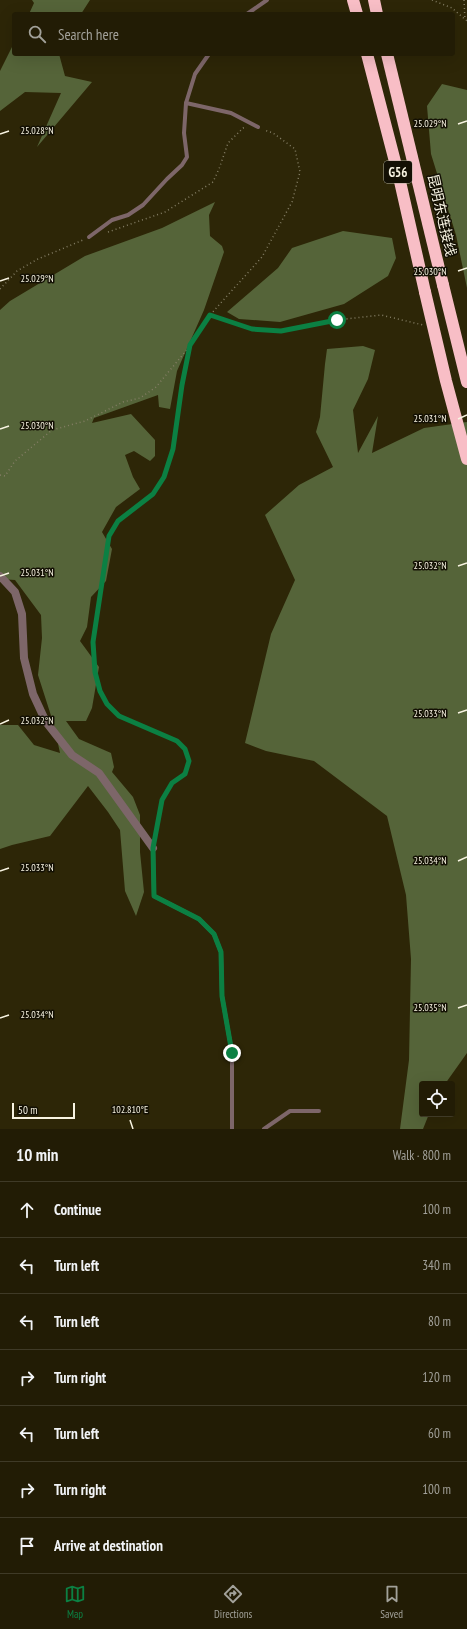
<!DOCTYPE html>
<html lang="en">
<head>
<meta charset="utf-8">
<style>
	body { margin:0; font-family:"PT Sans Narrow","Noto Sans SC",sans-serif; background:#2a250f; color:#f1f3f6 }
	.controls { position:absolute; right:12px; bottom:12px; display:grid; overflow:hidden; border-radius:4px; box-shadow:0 4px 16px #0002 }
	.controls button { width:36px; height:36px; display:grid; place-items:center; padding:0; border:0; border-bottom:1px solid #3f3a27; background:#221c05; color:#f1f3f6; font:20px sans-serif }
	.scale { position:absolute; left:12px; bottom:10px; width:63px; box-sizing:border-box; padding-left:4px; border:2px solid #f8f4e2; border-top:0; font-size:11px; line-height:14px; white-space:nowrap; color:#f8f4e2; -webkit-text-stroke:3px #131004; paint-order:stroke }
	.stop { position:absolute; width:12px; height:12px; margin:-9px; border:3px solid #0b8043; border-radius:50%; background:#fff }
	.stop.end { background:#0b8043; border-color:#fff; box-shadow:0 1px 4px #0008 }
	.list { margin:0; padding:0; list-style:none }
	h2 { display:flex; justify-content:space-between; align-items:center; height:52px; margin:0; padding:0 16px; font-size:17px }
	h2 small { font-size:13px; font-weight:400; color:#a2a19a }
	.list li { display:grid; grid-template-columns:26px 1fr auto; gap:12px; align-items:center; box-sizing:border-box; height:56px; padding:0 16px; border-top:1px solid #3f3a27 }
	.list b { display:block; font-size:15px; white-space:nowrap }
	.list em { font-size:13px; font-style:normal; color:#a2a19a }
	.icon { flex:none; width:22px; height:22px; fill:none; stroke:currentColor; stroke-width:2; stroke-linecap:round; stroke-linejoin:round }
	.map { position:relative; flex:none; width:467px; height:1129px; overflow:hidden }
	.search { position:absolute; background:#221c05; box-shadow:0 4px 16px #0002; left:12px; right:12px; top:12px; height:44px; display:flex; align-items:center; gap:10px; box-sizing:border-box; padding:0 14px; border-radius:4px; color:#a2a19a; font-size:15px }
	.sheet { height:444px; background:#221c05 }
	nav { display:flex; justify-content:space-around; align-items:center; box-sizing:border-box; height:56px; border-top:1px solid #3f3a27; background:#221c05; font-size:11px; color:#a2a19a }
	nav a { display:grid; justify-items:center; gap:2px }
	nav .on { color:#0b8043 }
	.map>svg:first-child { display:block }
</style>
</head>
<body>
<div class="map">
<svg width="467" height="1129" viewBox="0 0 467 1129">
	<rect width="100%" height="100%" fill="#2d2607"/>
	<g fill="#556439">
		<polygon points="32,0 90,0 81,14 29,14 34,3"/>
		<polygon points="14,43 14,54 59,54 65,76 92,82 37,147 61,93 25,92 0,111 0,71"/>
		<polygon points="442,84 467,90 467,288 456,235 431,154 427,106"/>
		<polygon points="215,202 209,215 210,236 222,246 224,252 204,310 177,371 170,409 159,407 158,395 94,418 92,423 131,414 155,440 155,456 150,461 134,451 125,455 133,477 140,489 116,507 102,532 112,549 106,581 91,597 87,627 80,641 99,667 92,708 86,721 66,721 79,739 111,753 114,767 112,772 133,797 140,815 140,852 144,892 136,916 125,891 120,830 108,812 88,786 50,836 12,845 0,849 0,725 18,725 34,745 60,753 54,725 38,675 42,638 41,615 15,580 0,579 0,310 10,301 85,256 162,228"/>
		<polygon points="343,231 392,238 396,258 388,276 344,304 280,322 239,319 227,312 278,268 292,248"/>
		<polygon points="363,346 375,350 368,379 353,410 358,453 378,416 372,453 424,428 467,422 467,1053 445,1084 422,1084 422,1114 429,1114 423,1129 400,1129 409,1060 411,959 406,895 387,816 314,761 266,751 245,743 271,634 295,580 265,515 299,485 333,467 316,432 320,417 325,364 327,349"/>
	</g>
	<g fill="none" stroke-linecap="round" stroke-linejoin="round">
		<g stroke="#847e65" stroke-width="1.5" stroke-dasharray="1 3" stroke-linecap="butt">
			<polyline points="432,0 452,8 467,21"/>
			<polyline points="464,0 465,20"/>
			<polyline points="108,232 165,212 213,182 219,169 228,143 243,128 247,128"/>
			<polyline points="0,289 17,271 38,259 83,240"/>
			<polyline points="210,315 252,329 281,331 337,320 381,315 423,325"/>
			<polyline points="0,475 5,476 15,461 52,430 85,421 123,402 140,398 156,387 190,346"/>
			<path d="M155 837C158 820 159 797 172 783 178 775 190 773 189 760 185 731 137 730 118 715 110 709 104 701 100 691 88 662 95 629 100 599 103 578 106 557 109 536L117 521 153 495 164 477 173 449 182 385 190 345 210 315 262 257 292 202 300 172 295 149 273 133 264 130"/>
		</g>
		<g stroke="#7d6669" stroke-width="4">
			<polyline points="247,14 267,0"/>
			<polyline points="186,103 231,113 258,127"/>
			<polyline points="89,237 112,220 128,215 143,205 167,179 182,165 187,157 184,133 186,103 195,74 209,54"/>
			<polyline points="153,848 154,896 199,919 214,934 221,952 222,996 232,1053 232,1129"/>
			<polyline points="264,1129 290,1111 319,1111"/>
		</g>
		<polyline stroke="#7d6669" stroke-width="8" points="0,576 15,592 22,614 24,658 33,694 46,722 72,755 99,773 153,848"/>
		<g stroke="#f8bec6" stroke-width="12">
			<polyline points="353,0 357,14"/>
			<polyline points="374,0 377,14"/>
			<polyline points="367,54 399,177 425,292"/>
			<polyline points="387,54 443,285"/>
		</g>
		<g stroke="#f8bec6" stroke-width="12">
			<polyline points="443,285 467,382"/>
			<polyline points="425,292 446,381 467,459"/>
		</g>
	</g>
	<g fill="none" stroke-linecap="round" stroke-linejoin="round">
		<polyline stroke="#0b8043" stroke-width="5" points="232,1053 222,996 221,952 214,934 199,919 154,896 153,848 162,800 172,783 185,774 189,761 185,749 177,741 119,716 107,704 100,691 95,672 93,642 109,536 118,521 153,494 164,477 173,449 182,385 190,345 210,315 252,329 281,331 337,320"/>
	</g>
	<path fill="none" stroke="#f8f4e2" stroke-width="1.5" d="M458 124 467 121M0 134 9 131M458 271 467 268M0 281 9 278M458 419 467 415M0 429 9 426M458 566 467 563M0 576 9 573M458 713 467 710M0 724 9 720M458 861 467 857M0 871 9 868M458 1008 467 1005M0 1018 9 1015M130 1120 133 1129"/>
	<g text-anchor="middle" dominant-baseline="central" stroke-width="3" stroke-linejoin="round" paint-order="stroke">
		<rect fill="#131004" stroke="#b3b09f" stroke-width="1" x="384" y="161" width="28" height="22" rx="3"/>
		<g font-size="13" font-weight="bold" fill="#f8f4e2">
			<text x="398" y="172">G56</text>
		</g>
		<g font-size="14" fill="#f8f4e2" stroke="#131004">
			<text transform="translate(442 215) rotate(77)">昆明东连接线</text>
		</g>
	</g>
	<g font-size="10" text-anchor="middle" fill="#f8f4e2" stroke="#131004" stroke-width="3" stroke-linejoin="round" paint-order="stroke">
		<text x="430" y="127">25.029°N</text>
		<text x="37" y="134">25.028°N</text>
		<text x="430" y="275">25.030°N</text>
		<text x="37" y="282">25.029°N</text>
		<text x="430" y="422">25.031°N</text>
		<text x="37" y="429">25.030°N</text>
		<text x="430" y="569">25.032°N</text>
		<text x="37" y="576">25.031°N</text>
		<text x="430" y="717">25.033°N</text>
		<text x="37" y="724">25.032°N</text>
		<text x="430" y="864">25.034°N</text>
		<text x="37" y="871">25.033°N</text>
		<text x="430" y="1011">25.035°N</text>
		<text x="37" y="1018">25.034°N</text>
		<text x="130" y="1113">102.810°E</text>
	</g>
</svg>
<div class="controls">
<button><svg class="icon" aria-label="locate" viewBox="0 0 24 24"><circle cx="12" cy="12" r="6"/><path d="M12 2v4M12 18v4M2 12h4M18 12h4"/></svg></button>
</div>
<div class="scale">50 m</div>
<div class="stop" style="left:337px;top:320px"></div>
<div class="stop end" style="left:232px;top:1053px"></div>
<div class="search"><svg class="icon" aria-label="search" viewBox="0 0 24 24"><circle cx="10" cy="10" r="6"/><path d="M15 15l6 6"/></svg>Search here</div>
</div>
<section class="sheet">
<h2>10 min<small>Walk · 800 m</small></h2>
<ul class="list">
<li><svg class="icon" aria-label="ahead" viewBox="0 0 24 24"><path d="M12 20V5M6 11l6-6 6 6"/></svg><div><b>Continue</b></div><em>100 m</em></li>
<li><svg class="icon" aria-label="left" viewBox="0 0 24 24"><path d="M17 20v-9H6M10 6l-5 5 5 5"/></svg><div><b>Turn left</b></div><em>340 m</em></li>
<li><svg class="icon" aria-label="left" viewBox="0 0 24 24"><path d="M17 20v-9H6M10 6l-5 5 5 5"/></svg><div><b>Turn left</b></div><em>80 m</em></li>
<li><svg class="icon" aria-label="right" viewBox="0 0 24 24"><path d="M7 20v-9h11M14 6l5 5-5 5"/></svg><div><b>Turn right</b></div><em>120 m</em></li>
<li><svg class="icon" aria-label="left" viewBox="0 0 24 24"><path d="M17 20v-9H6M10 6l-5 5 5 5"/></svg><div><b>Turn left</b></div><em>60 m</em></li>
<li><svg class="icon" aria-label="right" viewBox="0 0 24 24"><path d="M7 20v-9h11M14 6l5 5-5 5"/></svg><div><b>Turn right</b></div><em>100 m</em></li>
<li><svg class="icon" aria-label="arrive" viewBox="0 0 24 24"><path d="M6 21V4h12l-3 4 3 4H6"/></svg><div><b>Arrive at destination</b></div></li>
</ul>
</section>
<nav>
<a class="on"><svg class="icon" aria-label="map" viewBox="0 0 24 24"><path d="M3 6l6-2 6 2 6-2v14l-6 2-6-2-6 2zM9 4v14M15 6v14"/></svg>Map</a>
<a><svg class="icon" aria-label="directions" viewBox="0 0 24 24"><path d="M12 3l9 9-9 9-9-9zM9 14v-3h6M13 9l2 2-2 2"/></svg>Directions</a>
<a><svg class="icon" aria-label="saved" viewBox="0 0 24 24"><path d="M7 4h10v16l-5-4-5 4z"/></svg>Saved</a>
</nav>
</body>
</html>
